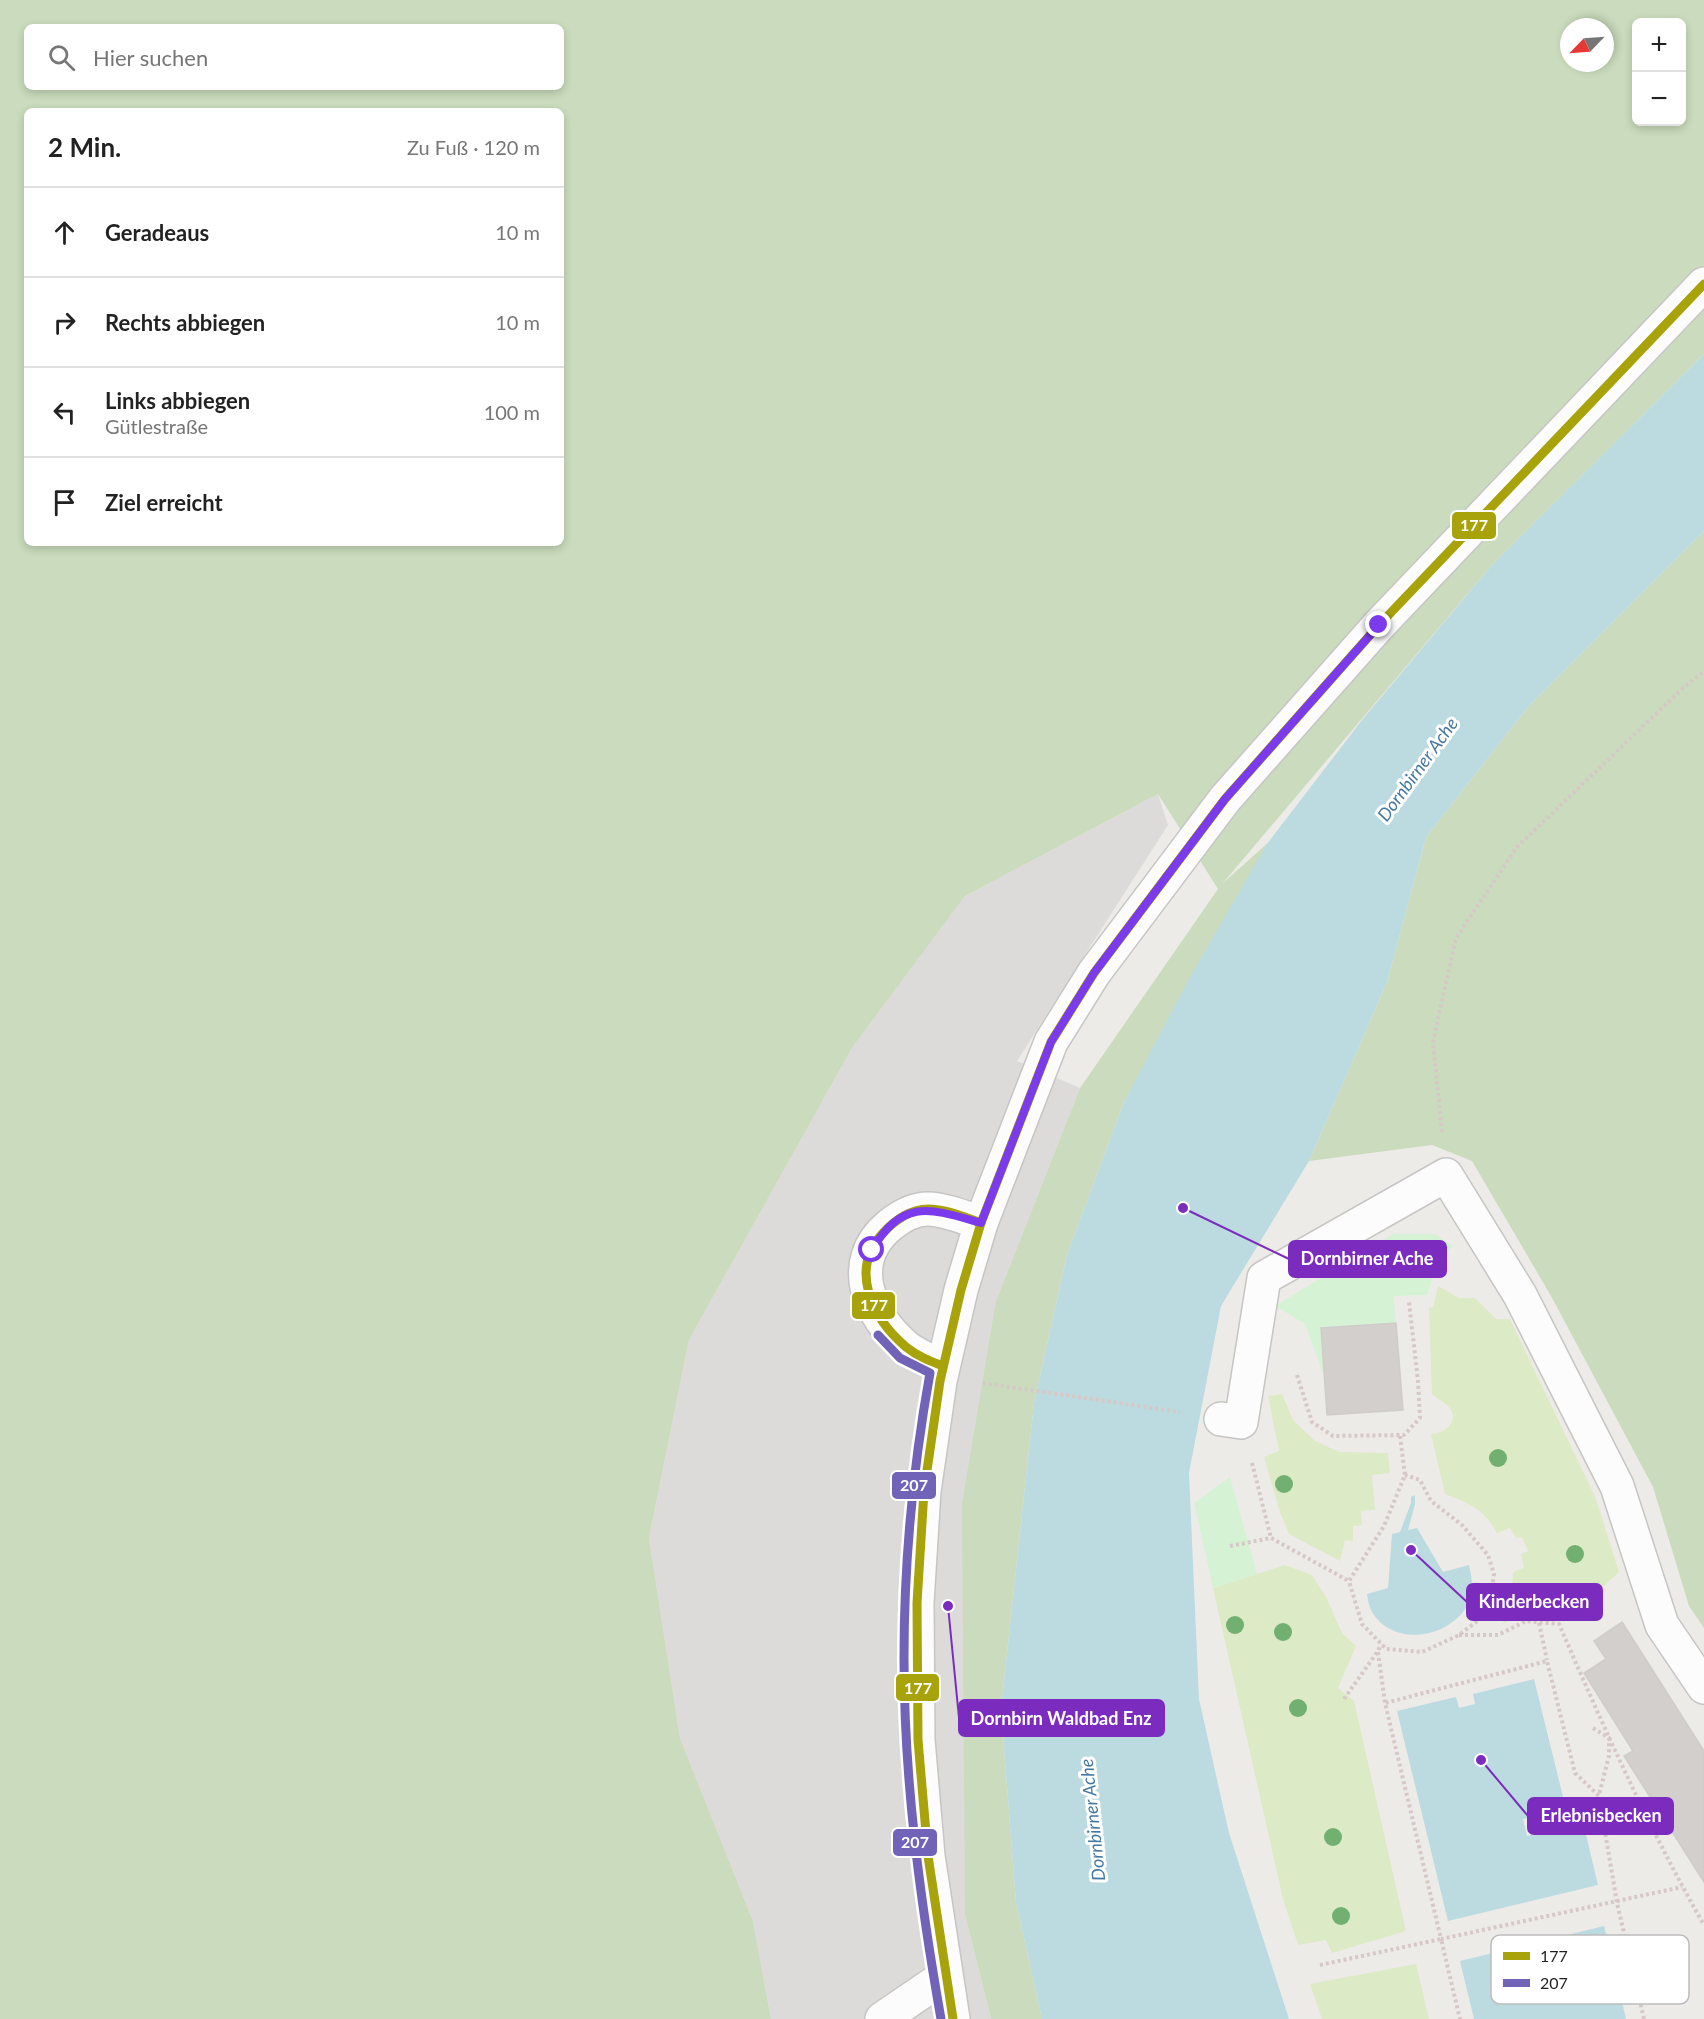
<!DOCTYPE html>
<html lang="de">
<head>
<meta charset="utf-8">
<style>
	body { margin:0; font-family:Lato,sans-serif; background:#f2f2f2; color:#222 }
	.controls { position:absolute; right:18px; top:18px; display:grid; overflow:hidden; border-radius:9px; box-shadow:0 3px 9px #0003 }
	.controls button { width:54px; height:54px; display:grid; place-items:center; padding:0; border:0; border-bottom:2px solid #e0e0e0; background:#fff; color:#222; font:30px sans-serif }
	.compass { position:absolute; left:1560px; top:18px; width:54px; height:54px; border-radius:50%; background:#fff; box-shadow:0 3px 9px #0003; rotate:245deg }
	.stop { position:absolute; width:18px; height:18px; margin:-14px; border:4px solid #7c3aed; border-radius:50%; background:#fff }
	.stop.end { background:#7c3aed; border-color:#fff; box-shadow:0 2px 6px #0008 }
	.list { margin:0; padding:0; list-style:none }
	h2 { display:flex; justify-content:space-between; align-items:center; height:78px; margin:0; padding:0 24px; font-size:26px }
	h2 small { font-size:20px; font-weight:400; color:#767676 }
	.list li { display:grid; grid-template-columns:39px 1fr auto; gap:18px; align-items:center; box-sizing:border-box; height:90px; padding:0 24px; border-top:2px solid #e0e0e0 }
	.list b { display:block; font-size:22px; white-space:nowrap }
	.list p { margin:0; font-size:20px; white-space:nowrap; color:#767676 }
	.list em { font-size:20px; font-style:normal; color:#767676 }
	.icon { flex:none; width:33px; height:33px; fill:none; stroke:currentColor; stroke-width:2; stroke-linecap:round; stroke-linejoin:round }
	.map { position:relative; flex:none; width:1704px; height:2019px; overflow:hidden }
	.search { position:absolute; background:#fff; box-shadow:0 3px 9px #0003; left:24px; top:24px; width:540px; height:66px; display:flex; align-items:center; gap:15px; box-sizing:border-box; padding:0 21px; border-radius:9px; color:#767676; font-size:22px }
	.panel { position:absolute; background:#fff; box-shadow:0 3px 9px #0003; left:24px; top:108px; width:540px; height:438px; border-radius:9px }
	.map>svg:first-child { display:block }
</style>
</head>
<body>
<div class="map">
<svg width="1704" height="2019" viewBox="0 0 1704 2019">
	<rect width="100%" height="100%" fill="#edebe8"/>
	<polygon fill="#dcdbd9" points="1158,794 1168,825 1017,1061 1080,1088 996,1301 965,1915 991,2019 771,2019 753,1921 680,1738 649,1538 689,1340 852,1048 965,896"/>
	<g fill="#dceac6">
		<path d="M1438 1286 1459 1298H1475L1496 1319H1510L1596 1499 1619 1572 1579 1609 1564 1616C1532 1607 1531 1607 1503 1624L1512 1589 1513 1572 1524 1568 1521 1554 1528 1551 1522 1537 1516 1538 1510 1528 1497 1533C1484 1509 1470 1504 1445 1494L1431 1434C1446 1434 1461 1419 1448 1406 1443 1402 1437 1398 1432 1394L1429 1308 1433 1307Z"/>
		<polygon points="1282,1394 1293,1420 1315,1441 1339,1452 1388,1453 1390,1473 1372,1475 1375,1510 1361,1511 1362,1525 1353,1526 1353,1541 1345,1540 1340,1561 1289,1534 1280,1512 1264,1457 1279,1451 1268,1396"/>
		<polygon points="1285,1565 1312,1575 1326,1597 1342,1633 1356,1646 1338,1688 1354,1701 1406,1931 1332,1953 1326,1940 1298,1945 1283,1899 1213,1588"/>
		<polygon points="1416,1964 1429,2019 1322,2019 1310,1984"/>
	</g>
	<g fill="#cadcbd" fill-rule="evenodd">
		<path d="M0 0H1704V354L1492 565 1223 883 1270 841 1124 1102 1067 1255 1034 1403 1001 1709 1016 1902 1042 2019H991L965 1915 962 1504 996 1301 1080 1088 1218 889 1158 794 965 896 852 1048 689 1340 649 1538 680 1738 753 1921 771 2019H0ZM1636 22H1682V122H1636ZM27 27H561V87H27ZM1569 27H1605V63H1569ZM27 111H561V543H27Z"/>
		<polygon points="1704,531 1704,1628 1689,1606 1653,1487 1551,1296 1472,1161 1432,1145 1309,1161 1387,982 1426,837 1528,707"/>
	</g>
	<g fill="#d5f3d4">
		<polygon points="1393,1234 1435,1234 1453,1246 1438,1261 1427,1295 1394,1296 1403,1410 1327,1415 1325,1379 1305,1324 1275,1306"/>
		<polygon points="1230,1477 1257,1574 1213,1588 1194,1503"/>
	</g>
	<g fill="#bbdbe1">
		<polygon points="1704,354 1704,531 1528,707 1426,837 1387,982 1309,1161 1221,1306 1189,1473 1199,1699 1229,1833 1289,2019 1042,2019 1016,1902 1001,1709 1034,1403 1067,1255 1124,1102 1190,977 1267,844 1362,720 1492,565"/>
		<path d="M1415 1495V1504L1408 1530 1417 1528 1443 1572 1469 1565C1472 1578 1474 1590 1469 1602 1464 1614 1454 1622 1443 1628 1419 1640 1387 1637 1372 1612 1369 1607 1368 1600 1367 1594L1388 1588 1392 1534 1400 1532 1411 1503V1497Z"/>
		<polygon points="1534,1679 1566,1809 1523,1819 1527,1836 1583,1822 1598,1885 1448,1921 1397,1711 1456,1697 1459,1708 1475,1704 1473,1694"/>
		<polygon points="1604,1926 1626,2019 1474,2019 1460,1961"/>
	</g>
	<g fill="#d2cfcc" stroke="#d0ccc9" stroke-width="1.5">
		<polygon points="1396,1323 1403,1410 1327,1415 1321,1328"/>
		<polygon points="1622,1622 1704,1751 1704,1882 1624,1756 1633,1751 1584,1673 1606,1659 1594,1641"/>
	</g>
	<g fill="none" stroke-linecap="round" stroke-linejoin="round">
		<g stroke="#c6c5c4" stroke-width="36">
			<g id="minor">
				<path d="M943 1366C931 1361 917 1356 906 1347 869 1316 845 1262 890 1225 900 1217 914 1209 928 1209 943 1209 966 1218 981 1223"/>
				<polyline points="1221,1419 1241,1422 1264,1278 1446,1175 1520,1295 1617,1486 1662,1625 1704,1687"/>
				<polyline points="882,2019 945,1976"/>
				<polyline points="953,2019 928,1856 918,1740 917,1603 924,1491 940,1381 961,1290 981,1223 1051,1042 1094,973 1225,799 1379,625 1704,284"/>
			</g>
		</g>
		<g stroke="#d6c8c7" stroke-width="4" stroke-dasharray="3 3" stroke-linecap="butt">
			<polyline points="1442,1132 1433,1042 1456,938 1517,847 1683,688 1704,671"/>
			<polyline points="1297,1375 1312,1422 1333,1436 1404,1435 1420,1418 1418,1381 1409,1302"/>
			<polyline points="983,1383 1180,1412"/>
			<polyline points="1400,1436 1405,1475 1384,1526 1349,1581 1362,1624 1386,1649 1422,1652 1459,1635 1489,1612 1494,1574 1488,1555 1462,1525 1431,1501 1420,1480 1405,1475"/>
			<polyline points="1252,1463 1271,1538"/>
			<polyline points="1230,1546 1271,1538 1349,1581"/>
			<polyline points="1539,1623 1547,1660"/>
			<path d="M1459 1635H1498L1526 1621 1559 1624C1603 1726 1649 1829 1704 1925"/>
			<polyline points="1378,1652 1385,1703"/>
			<polyline points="1344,1699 1378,1651 1381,1644"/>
			<polyline points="1593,1728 1609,1738 1609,1756 1599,1795"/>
			<polyline points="1320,1965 1441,1939 1460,2019"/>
			<polyline points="1644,2019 1617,1903 1599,1796 1575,1773 1547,1661 1385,1703 1441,1939 1682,1887"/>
		</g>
		<use href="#minor" stroke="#fcfcfc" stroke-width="33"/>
		<g stroke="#fff" stroke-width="14">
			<g id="bus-1">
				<path d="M943 1366C930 1361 917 1356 906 1347 872 1318 848 1269 884 1232 895 1220 911 1209 928 1209 946 1209 964 1217 981 1223"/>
				<polyline points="953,2019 928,1856 918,1740 917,1603 924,1491 940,1381 961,1290 981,1223 1051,1042 1094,973 1225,799 1379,625 1704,284"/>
			</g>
		</g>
		<g stroke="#fff" stroke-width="14">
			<path id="bus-2" d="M878 1335 900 1358 930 1373C913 1467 904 1562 904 1658 904 1779 920 1900 941 2019"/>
		</g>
		<use href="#bus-1" stroke="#a8a20b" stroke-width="9"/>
		<use href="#bus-2" stroke="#7163b7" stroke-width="9"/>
	</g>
	<g fill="#71b070">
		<circle cx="1498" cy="1458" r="9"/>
		<circle cx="1284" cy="1484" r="9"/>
		<circle cx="1575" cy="1554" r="9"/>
		<circle cx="1235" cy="1625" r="9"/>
		<circle cx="1283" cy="1632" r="9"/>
		<circle cx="1298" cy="1708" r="9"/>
		<circle cx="1333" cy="1837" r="9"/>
		<circle cx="1341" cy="1916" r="9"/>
	</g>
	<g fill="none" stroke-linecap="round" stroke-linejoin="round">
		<path stroke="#7c3aed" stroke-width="8" d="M872 1250C902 1197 932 1209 981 1223L1051 1042 1094 973 1225 799 1379 625"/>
	</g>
	<g text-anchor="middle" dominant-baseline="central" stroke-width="6" stroke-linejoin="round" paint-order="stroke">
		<g font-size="18" font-style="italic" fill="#4578a0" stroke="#fff">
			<text transform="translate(1417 769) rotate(-54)">Dornbirner Ache</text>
			<text transform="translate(1092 1820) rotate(-96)">Dornbirner Ache</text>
		</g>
	</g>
	<rect x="1491" y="1935" width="198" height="69" rx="9" fill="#fff" stroke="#bcbcbc" stroke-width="1.5"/>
	<rect x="1503" y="1952" width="27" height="8" fill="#a8a20b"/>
	<rect x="1503" y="1979" width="27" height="8" fill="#7163b7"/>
	<g font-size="16" fill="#1f1f1f">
		<text x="1540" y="1962">177</text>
		<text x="1540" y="1989">207</text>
	</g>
	<path fill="none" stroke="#7b2cbf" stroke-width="2" d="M1183 1208L1289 1259M1411 1550L1467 1602M948 1606L959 1718M1481 1760L1528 1816"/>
	<g fill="#7b2cbf" stroke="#fff" stroke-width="2">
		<circle cx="1183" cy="1208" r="6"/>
		<circle cx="1411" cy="1550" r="6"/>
		<circle cx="948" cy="1606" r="6"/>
		<circle cx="1481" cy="1760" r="6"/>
	</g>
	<g fill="#7b2cbf" stroke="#7b2cbf" stroke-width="2">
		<rect x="1289" y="1241" width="157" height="36" rx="6"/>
		<rect x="1467" y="1584" width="135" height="36" rx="6"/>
		<rect x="959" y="1700" width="205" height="36" rx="6"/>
		<rect x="1528" y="1798" width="145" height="36" rx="6"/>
	</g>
	<g font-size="18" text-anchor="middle" font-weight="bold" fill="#fff">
		<text x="1367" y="1265">Dornbirner Ache</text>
		<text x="1534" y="1608">Kinderbecken</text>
		<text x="1061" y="1725">Dornbirn Waldbad Enz</text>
		<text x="1601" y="1822">Erlebnisbecken</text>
	</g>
	<g stroke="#fff" stroke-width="2">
		<rect x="1451" y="511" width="46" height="29" rx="6" fill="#a8a20b"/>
		<rect x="851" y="1291" width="45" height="29" rx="6" fill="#a8a20b"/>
		<rect x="891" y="1471" width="46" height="29" rx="6" fill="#7163b7"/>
		<rect x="895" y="1673" width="45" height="29" rx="6" fill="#a8a20b"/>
		<rect x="892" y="1828" width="46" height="29" rx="6" fill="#7163b7"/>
	</g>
	<g font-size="16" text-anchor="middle" font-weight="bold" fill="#fff">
		<text x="1474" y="531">177</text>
		<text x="874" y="1311">177</text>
		<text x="914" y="1491">207</text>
		<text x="918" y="1694">177</text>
		<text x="915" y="1848">207</text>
	</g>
</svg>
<div class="controls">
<button>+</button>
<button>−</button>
</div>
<svg class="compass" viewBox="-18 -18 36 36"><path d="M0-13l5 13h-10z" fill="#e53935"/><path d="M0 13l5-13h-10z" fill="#767676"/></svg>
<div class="stop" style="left:872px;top:1250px"></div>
<div class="stop end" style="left:1379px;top:625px"></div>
<div class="search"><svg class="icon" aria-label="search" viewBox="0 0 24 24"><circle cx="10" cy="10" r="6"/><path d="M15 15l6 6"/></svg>Hier suchen</div>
<section class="panel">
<h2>2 Min.<small>Zu Fuß · 120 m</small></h2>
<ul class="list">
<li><svg class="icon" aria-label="ahead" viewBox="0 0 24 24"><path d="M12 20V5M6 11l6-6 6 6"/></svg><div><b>Geradeaus</b></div><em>10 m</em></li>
<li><svg class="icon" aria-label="right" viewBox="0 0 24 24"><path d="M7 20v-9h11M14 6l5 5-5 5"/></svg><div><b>Rechts abbiegen</b></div><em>10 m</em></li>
<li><svg class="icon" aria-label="left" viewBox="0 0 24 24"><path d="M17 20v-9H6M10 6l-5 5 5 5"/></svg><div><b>Links abbiegen</b><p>Gütlestraße</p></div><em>100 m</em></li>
<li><svg class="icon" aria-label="arrive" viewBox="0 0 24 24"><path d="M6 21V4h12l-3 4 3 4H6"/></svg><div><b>Ziel erreicht</b></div></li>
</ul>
</section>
</div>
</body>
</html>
